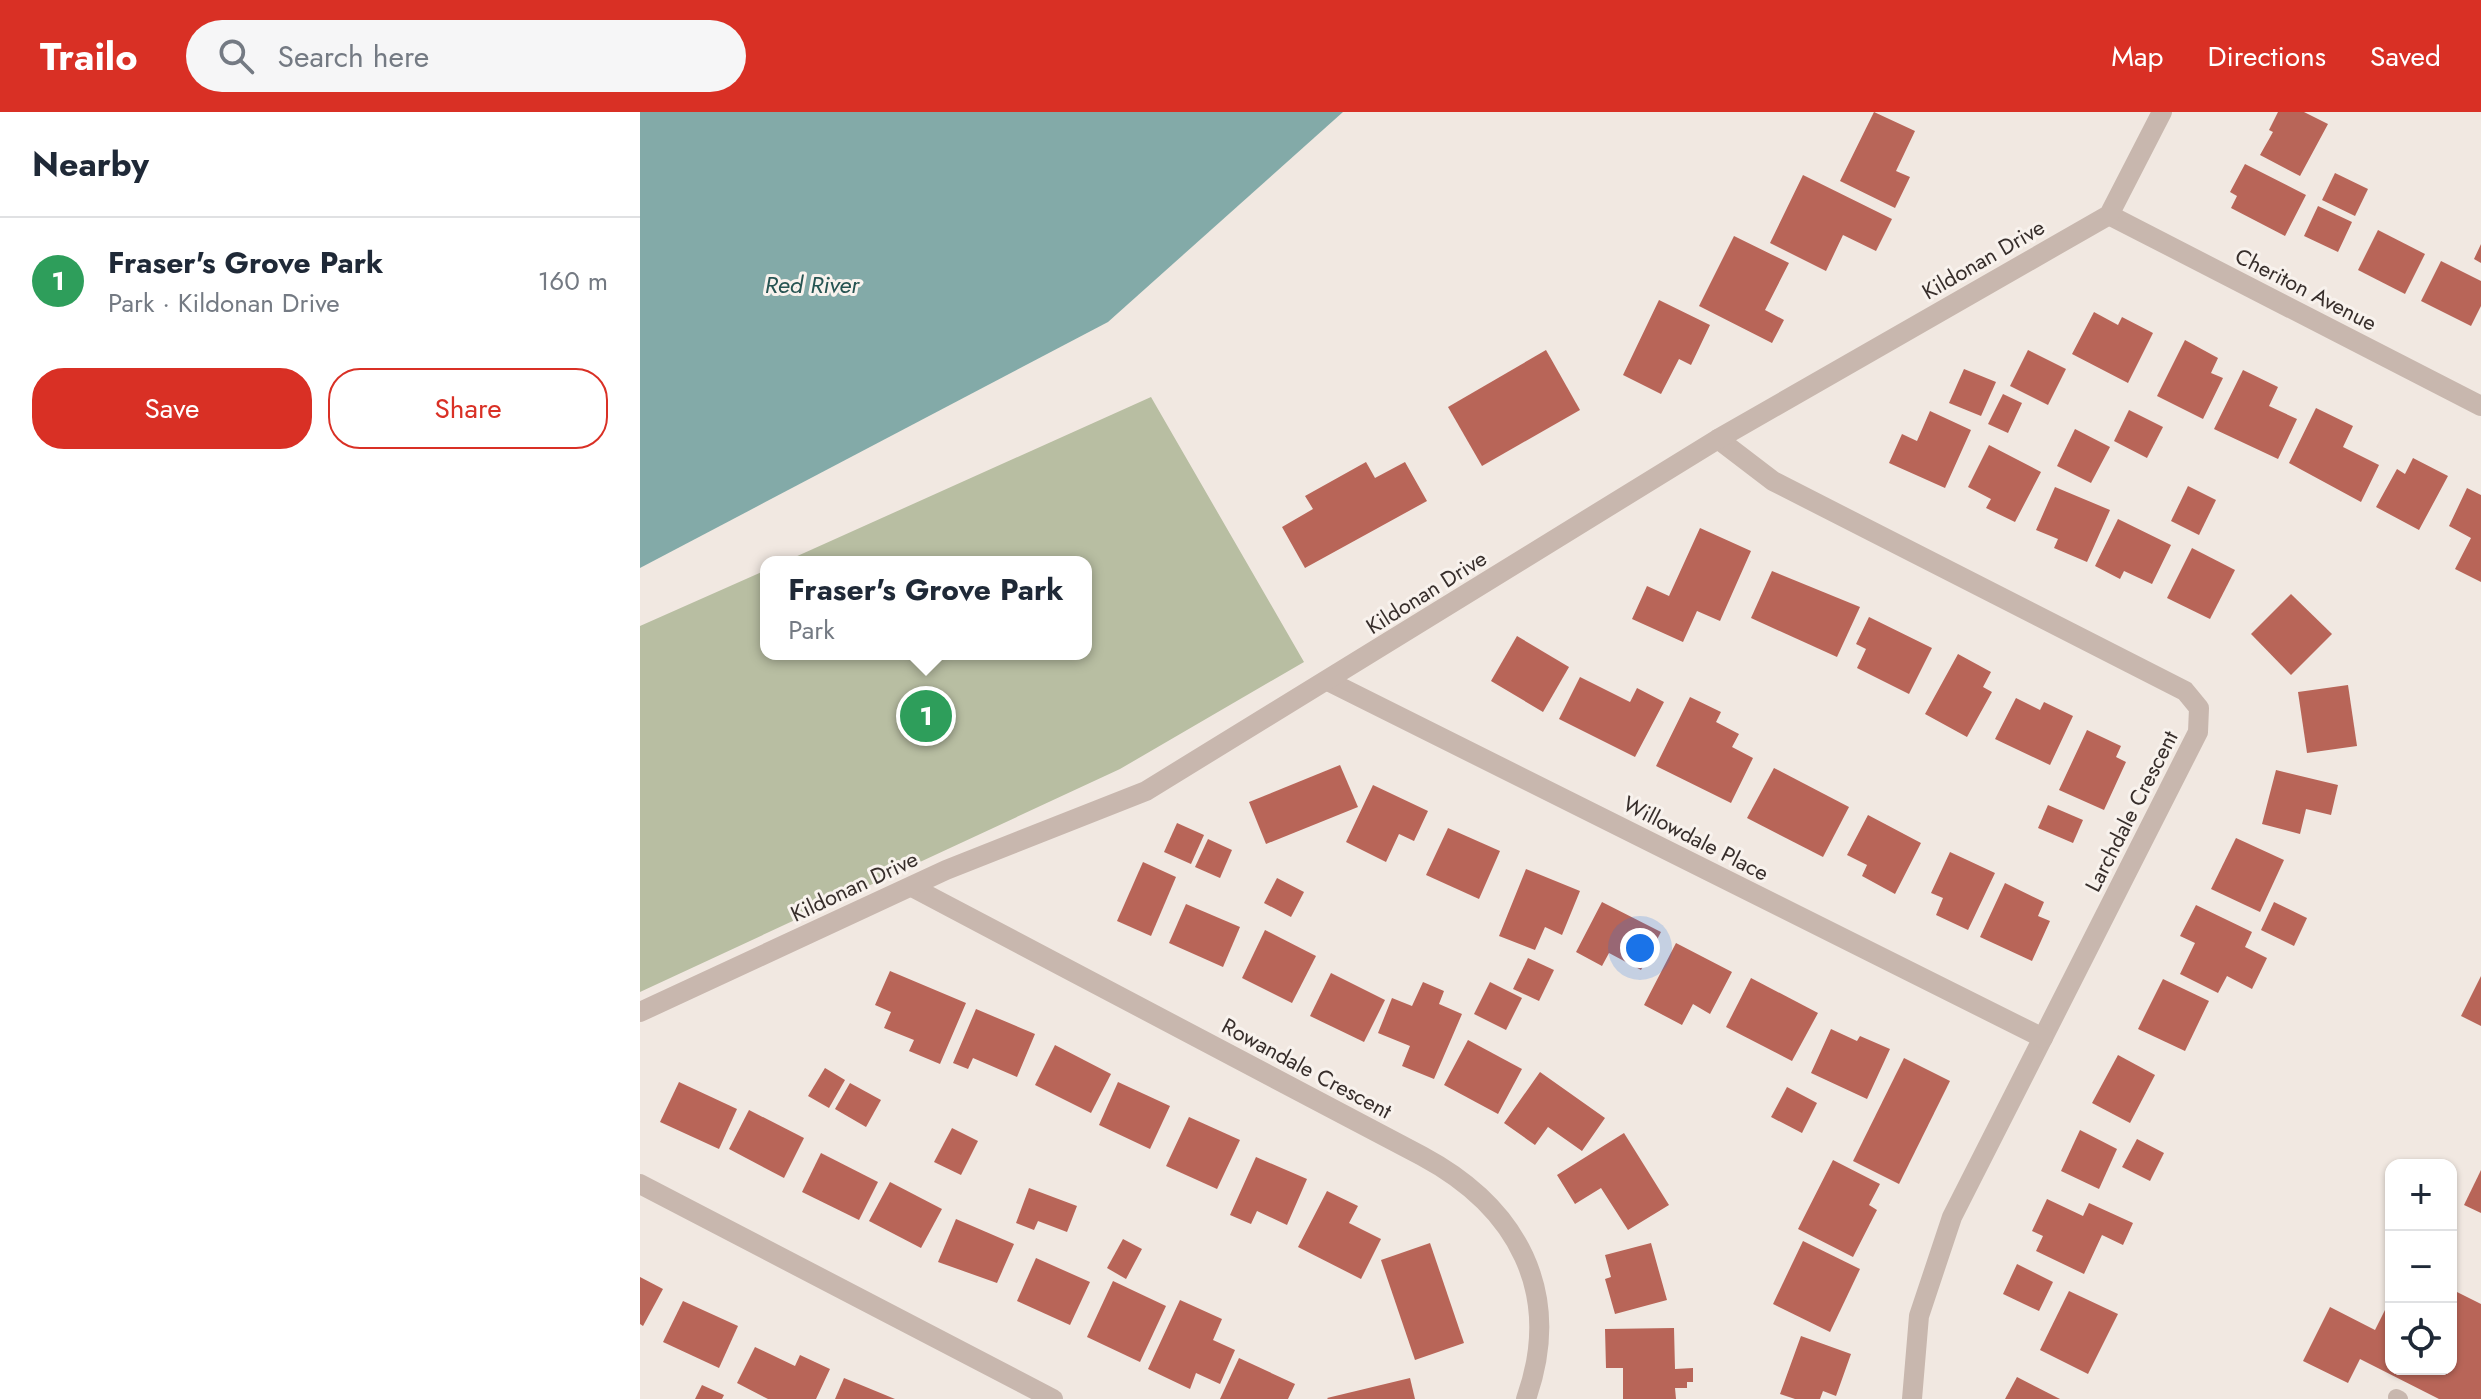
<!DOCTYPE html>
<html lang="en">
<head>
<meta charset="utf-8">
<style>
	body { margin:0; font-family:Jost,sans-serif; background:#f6f6f7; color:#1f2937 }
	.controls { position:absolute; right:24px; bottom:24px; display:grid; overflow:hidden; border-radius:16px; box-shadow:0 2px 6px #0004 }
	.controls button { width:72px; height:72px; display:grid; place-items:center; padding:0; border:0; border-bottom:2px solid #e0e1e3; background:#fff; color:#1f2937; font:40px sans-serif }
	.you { position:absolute; left:1000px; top:836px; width:28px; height:28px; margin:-20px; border:6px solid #fff; border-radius:50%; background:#1a73e8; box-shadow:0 0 0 12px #1a73e833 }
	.badge { display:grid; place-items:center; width:52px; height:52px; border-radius:50%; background:#d93025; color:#fff; font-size:26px; font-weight:700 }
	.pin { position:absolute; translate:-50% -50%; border:4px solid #fff; box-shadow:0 2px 8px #0006 }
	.popup { position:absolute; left:120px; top:444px; width:332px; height:104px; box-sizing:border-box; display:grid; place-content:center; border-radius:16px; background:#fff; filter:drop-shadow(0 2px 6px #0005); font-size:26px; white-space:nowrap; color:#747a83 }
	.popup b { font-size:30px; color:#1f2937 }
	.popup::after { content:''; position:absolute; left:50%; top:100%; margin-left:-16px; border:16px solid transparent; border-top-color:#fff }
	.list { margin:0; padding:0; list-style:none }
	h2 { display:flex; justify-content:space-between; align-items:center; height:104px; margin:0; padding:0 32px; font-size:34px }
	h2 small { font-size:26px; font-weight:400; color:#747a83 }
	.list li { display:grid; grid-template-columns:52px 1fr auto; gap:24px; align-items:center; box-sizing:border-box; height:128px; padding:0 32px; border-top:2px solid #e0e1e3 }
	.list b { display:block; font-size:30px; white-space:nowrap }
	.list p { margin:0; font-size:26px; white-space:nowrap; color:#747a83 }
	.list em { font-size:26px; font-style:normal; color:#747a83 }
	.actions { display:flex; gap:16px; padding:24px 32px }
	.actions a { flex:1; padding:18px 0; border:2px solid #d93025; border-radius:32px; text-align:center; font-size:28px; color:#d93025 }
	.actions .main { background:#d93025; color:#fff }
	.icon { flex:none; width:44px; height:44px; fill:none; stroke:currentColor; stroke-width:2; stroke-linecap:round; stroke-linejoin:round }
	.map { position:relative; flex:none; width:1841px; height:1287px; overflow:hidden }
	header { display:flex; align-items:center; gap:48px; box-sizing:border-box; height:112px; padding:0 40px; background:#d93025; color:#fff }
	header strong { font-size:38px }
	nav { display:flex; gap:44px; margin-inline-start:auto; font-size:28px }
	.search { width:560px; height:72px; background:#f6f6f7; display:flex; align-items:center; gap:20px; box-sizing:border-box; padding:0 28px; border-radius:44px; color:#747a83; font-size:30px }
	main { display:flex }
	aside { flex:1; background:#fff }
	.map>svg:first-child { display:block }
</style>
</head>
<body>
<header>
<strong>Trailo</strong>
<div class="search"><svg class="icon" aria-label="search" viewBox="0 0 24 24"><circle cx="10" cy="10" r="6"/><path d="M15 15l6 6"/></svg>Search here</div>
<nav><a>Map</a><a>Directions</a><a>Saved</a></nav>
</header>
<main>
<aside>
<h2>Nearby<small></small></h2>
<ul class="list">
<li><span class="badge" style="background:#2e9e5b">1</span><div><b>Fraser's Grove Park</b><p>Park · Kildonan Drive</p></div><em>160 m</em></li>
</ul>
<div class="actions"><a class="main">Save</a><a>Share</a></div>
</aside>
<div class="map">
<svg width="1841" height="1287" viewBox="0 0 1841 1287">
	<rect width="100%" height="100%" fill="#f1e8e1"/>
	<polygon fill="#b8bea2" points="511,285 664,550 480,657 0,880 0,514 126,458 126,542 446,542 446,450 144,450"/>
	<polygon fill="#83aaa8" points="0,0 703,0 468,210 0,456"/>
	<g fill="#b86558">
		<polygon points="1234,0 1275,19 1256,59 1270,65 1255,96 1200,69"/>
		<polygon points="1638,0 1664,0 1688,12 1660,64 1620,43 1633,20 1629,18"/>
		<polygon points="1605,52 1666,83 1645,124 1591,96 1597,84 1590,80"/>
		<polygon points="1695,61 1728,77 1715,104 1682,88"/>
		<polygon points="1163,63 1252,107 1236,139 1203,123 1186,159 1130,131"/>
		<polygon points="1678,94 1712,110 1698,140 1664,124"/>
		<polygon points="1738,118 1785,142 1765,182 1718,158"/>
		<polygon points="1094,124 1149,151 1125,198 1144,208 1132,231 1059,194"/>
		<polygon points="1841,132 1841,151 1834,147"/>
		<polygon points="1801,149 1841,169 1841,194 1831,214 1781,189"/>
		<polygon points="1019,188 1070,213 1051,253 1039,247 1021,282 983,263"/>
		<polygon points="1454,200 1478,213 1482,205 1513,221 1488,271 1432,242"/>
		<polygon points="1545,228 1578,246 1571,261 1583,266 1563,307 1517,284"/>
		<polygon points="906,238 940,298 842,354 808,295"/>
		<polygon points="1388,238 1426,257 1408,293 1370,274"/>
		<polygon points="1324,257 1356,270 1341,304 1309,291"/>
		<polygon points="1603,258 1638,275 1629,294 1657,307 1638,347 1574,317"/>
		<polygon points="1363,282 1382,291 1368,321 1348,312"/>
		<polygon points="1676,296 1713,314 1703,335 1739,353 1721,390 1649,351"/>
		<polygon points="1489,298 1523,315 1507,346 1474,329"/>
		<polygon points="1290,299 1331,318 1305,376 1249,351 1262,322 1277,329"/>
		<polygon points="1435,317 1470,335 1451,371 1417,354"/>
		<polygon points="1349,333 1401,360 1375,410 1346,396 1351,387 1328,375"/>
		<polygon points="1773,346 1808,364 1779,418 1736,395 1757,357 1765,362"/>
		<polygon points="726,350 735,366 765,350 787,389 665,456 642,415 673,397 665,384"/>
		<polygon points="1548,374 1576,388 1559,423 1531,409"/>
		<polygon points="1415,375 1470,398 1447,450 1414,436 1418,427 1396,418"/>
		<polygon points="1827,376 1841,383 1841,470 1815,457 1831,426 1809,414"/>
		<polygon points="1478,407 1531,433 1512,472 1484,459 1480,467 1455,454"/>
		<polygon points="1060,416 1111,439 1080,509 1057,499 1043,530 992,507 1007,474 1029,484"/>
		<polygon points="1552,436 1595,458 1570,507 1527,486"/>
		<polygon points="1132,459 1220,495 1197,545 1111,506"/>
		<polygon points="1651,482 1692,522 1651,563 1611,522"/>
		<polygon points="1229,505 1292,536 1269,582 1217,556 1226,537 1216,532"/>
		<polygon points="877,524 929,555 903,600 851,569"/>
		<polygon points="1318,542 1351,560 1343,575 1352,580 1327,625 1285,602"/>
		<polygon points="940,565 990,590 997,576 1024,590 995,645 919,607"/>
		<polygon points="1708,573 1717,634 1667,641 1658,580"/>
		<polygon points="1050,585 1081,600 1076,610 1099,622 1092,635 1113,646 1091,691 1016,654"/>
		<polygon points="1376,586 1400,598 1404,590 1433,604 1410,653 1355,627"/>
		<polygon points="1447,618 1481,634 1476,645 1486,650 1464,698 1419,678"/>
		<polygon points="700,653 718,695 626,732 609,690"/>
		<polygon points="1134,656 1209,695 1183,745 1107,706"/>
		<polygon points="1636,658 1698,673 1691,703 1666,697 1660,722 1622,712"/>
		<polygon points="733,673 788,699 774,729 759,722 746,750 706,730"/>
		<polygon points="1408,693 1443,708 1433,731 1398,716"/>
		<polygon points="1228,703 1281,731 1255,782 1222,764 1227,753 1207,743"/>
		<polygon points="537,711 564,723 551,752 524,740"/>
		<polygon points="808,716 860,739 839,787 786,763"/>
		<polygon points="1596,726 1644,748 1620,800 1571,777"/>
		<polygon points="568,727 592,738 580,766 555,755"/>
		<polygon points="1310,740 1355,761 1328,818 1296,803 1303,786 1291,781"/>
		<polygon points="503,750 536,765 511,824 477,809"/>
		<polygon points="886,757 940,779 922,823 905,815 895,838 859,824"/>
		<polygon points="637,766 664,780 651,805 624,791"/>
		<polygon points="1365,771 1404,790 1398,804 1410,809 1392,849 1340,825"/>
		<polygon points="962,790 1021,820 1001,858 969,841 962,854 936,840"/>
		<polygon points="1634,790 1667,806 1654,834 1621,818"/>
		<polygon points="546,792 600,815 583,855 529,831"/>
		<polygon points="1556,793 1612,820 1605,835 1627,846 1612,877 1587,864 1578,881 1540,862 1555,831 1540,824"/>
		<polygon points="625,818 676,844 652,891 602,866"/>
		<polygon points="1036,831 1092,860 1070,902 1053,892 1042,913 1004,893"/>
		<polygon points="888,846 914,858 899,889 873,877"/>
		<polygon points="250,859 326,891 300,952 269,939 274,928 244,916 251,900 235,893"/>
		<polygon points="691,861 745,888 724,930 670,904"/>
		<polygon points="1841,864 1841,914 1821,904"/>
		<polygon points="1111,866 1178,901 1152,949 1086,915"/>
		<polygon points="1523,867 1569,889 1545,939 1498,917"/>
		<polygon points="783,870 804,879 799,892 822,902 794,967 762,954 770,934 738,921 752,886 772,894"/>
		<polygon points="850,870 882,886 866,918 834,902"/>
		<polygon points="336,897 395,922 377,965 333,946 328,957 313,951"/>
		<polygon points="1191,917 1217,929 1220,924 1250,937 1227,987 1171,961"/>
		<polygon points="828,928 882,957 858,1002 804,973"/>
		<polygon points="415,933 471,962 451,1001 395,973"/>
		<polygon points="1478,943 1515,963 1490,1011 1452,991"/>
		<polygon points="1264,946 1310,969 1259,1072 1213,1049"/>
		<polygon points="185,956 205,968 189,996 168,984"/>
		<polygon points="900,960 965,1006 942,1039 908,1015 895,1033 864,1011"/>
		<polygon points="39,970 97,997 79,1037 20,1010"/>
		<polygon points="478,970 530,994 510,1037 459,1013"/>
		<polygon points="210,971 241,988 226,1015 195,997"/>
		<polygon points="1147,975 1177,991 1162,1021 1131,1005"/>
		<polygon points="109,998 164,1026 144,1066 89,1037"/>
		<polygon points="549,1005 600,1028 577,1077 526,1054"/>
		<polygon points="312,1016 338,1029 321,1063 294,1050"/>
		<polygon points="1440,1018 1477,1037 1459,1077 1421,1059"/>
		<polygon points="984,1021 1029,1093 988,1118 961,1076 935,1092 917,1063"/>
		<polygon points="1497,1027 1524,1041 1510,1069 1482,1055"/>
		<polygon points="181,1041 238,1070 219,1108 162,1080"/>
		<polygon points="616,1045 667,1067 647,1113 617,1099 611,1112 590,1103"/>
		<polygon points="1193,1048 1240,1072 1229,1093 1237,1098 1213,1145 1158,1117"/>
		<polygon points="1841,1058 1841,1101 1824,1093"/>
		<polygon points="250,1070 302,1097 281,1136 229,1109"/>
		<polygon points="389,1076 437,1094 427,1120 398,1109 394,1118 376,1111"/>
		<polygon points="687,1079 718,1094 709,1111 741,1127 721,1167 658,1135"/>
		<polygon points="1407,1087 1443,1104 1449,1091 1493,1111 1483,1133 1462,1123 1444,1162 1396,1139 1403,1124 1392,1119"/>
		<polygon points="316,1107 374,1132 357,1171 298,1150"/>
		<polygon points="483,1127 502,1137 486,1167 467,1156"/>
		<polygon points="1163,1129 1220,1157 1190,1220 1133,1192"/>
		<polygon points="790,1131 824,1231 775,1248 741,1148"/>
		<polygon points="1011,1131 1027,1188 975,1202 965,1167 971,1165 965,1143"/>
		<polygon points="396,1146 450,1170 430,1213 377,1189"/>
		<polygon points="1377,1152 1413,1170 1399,1199 1363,1182"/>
		<polygon points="0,1165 23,1177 3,1214 0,1212"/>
		<polygon points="473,1169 526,1194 500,1250 447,1225"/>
		<polygon points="1811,1177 1841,1192 1841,1287 1799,1287 1720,1247 1708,1271 1663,1249 1690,1195 1735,1218 1751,1186 1751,1257 1811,1257"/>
		<polygon points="1429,1179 1478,1202 1448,1262 1400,1238"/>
		<polygon points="540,1188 582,1207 573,1228 595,1238 580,1272 556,1261 550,1277 508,1257"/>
		<polygon points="43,1189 98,1214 79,1256 23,1230"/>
		<polygon points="1034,1216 1035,1257 1053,1256 1053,1270 1047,1270 1047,1276 1035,1276 1036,1287 983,1287 983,1256 966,1256 965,1217"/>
		<polygon points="1161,1224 1211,1242 1196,1284 1183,1279 1180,1287 1155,1287 1140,1282"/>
		<polygon points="115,1235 155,1254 160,1243 190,1257 176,1287 128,1287 97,1271"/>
		<polygon points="599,1246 655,1272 648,1287 580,1287"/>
		<polygon points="1377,1265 1420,1287 1365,1287"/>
		<polygon points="204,1266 255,1287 195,1287"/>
		<polygon points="770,1266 775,1287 688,1287 687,1286"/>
		<polygon points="62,1273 84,1283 82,1287 55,1287"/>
	</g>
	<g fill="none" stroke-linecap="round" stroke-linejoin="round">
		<polyline stroke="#c8b7ae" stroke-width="16" points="1756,1285 1760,1287"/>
		<g stroke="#c8b7ae" stroke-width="20">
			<polyline points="1469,103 1841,294"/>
			<polyline points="1078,327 1133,369 1545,579 1559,596 1558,620 1312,1105 1279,1204 1272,1287"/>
			<polyline points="688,569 1403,926"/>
			<path d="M272 775 782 1044C877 1095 924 1180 886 1287"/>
			<polyline points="0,900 306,758 506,679 1078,327 1469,103 1522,0"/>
			<polyline points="0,1072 413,1287"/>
		</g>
	</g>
	<g text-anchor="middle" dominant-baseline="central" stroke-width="6" stroke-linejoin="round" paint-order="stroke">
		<g font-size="22" fill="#372e2b" stroke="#f8f2ed">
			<text transform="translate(1343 147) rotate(-30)">Kildonan Drive</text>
			<text transform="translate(1666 177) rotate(27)">Cheriton Avenue</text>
			<text transform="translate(786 480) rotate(-32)">Kildonan Drive</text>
			<text transform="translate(1491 699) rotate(-63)">Larchdale Crescent</text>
			<text transform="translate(1056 726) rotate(27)">Willowdale Place</text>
			<text transform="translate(214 774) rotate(-25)">Kildonan Drive</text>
			<text transform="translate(667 956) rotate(28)">Rowandale Crescent</text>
		</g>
		<g font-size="24" font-style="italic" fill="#265452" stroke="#f8f2ed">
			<text x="172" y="172">Red River</text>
		</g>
	</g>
</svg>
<div class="controls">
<button>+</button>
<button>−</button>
<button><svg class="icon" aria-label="locate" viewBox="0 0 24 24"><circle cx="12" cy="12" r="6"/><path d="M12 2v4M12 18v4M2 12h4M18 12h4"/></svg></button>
</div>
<div class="you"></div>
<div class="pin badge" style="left:286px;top:604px;background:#2e9e5b">1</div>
<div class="popup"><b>Fraser's Grove Park</b>Park</div>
</div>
</main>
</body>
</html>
